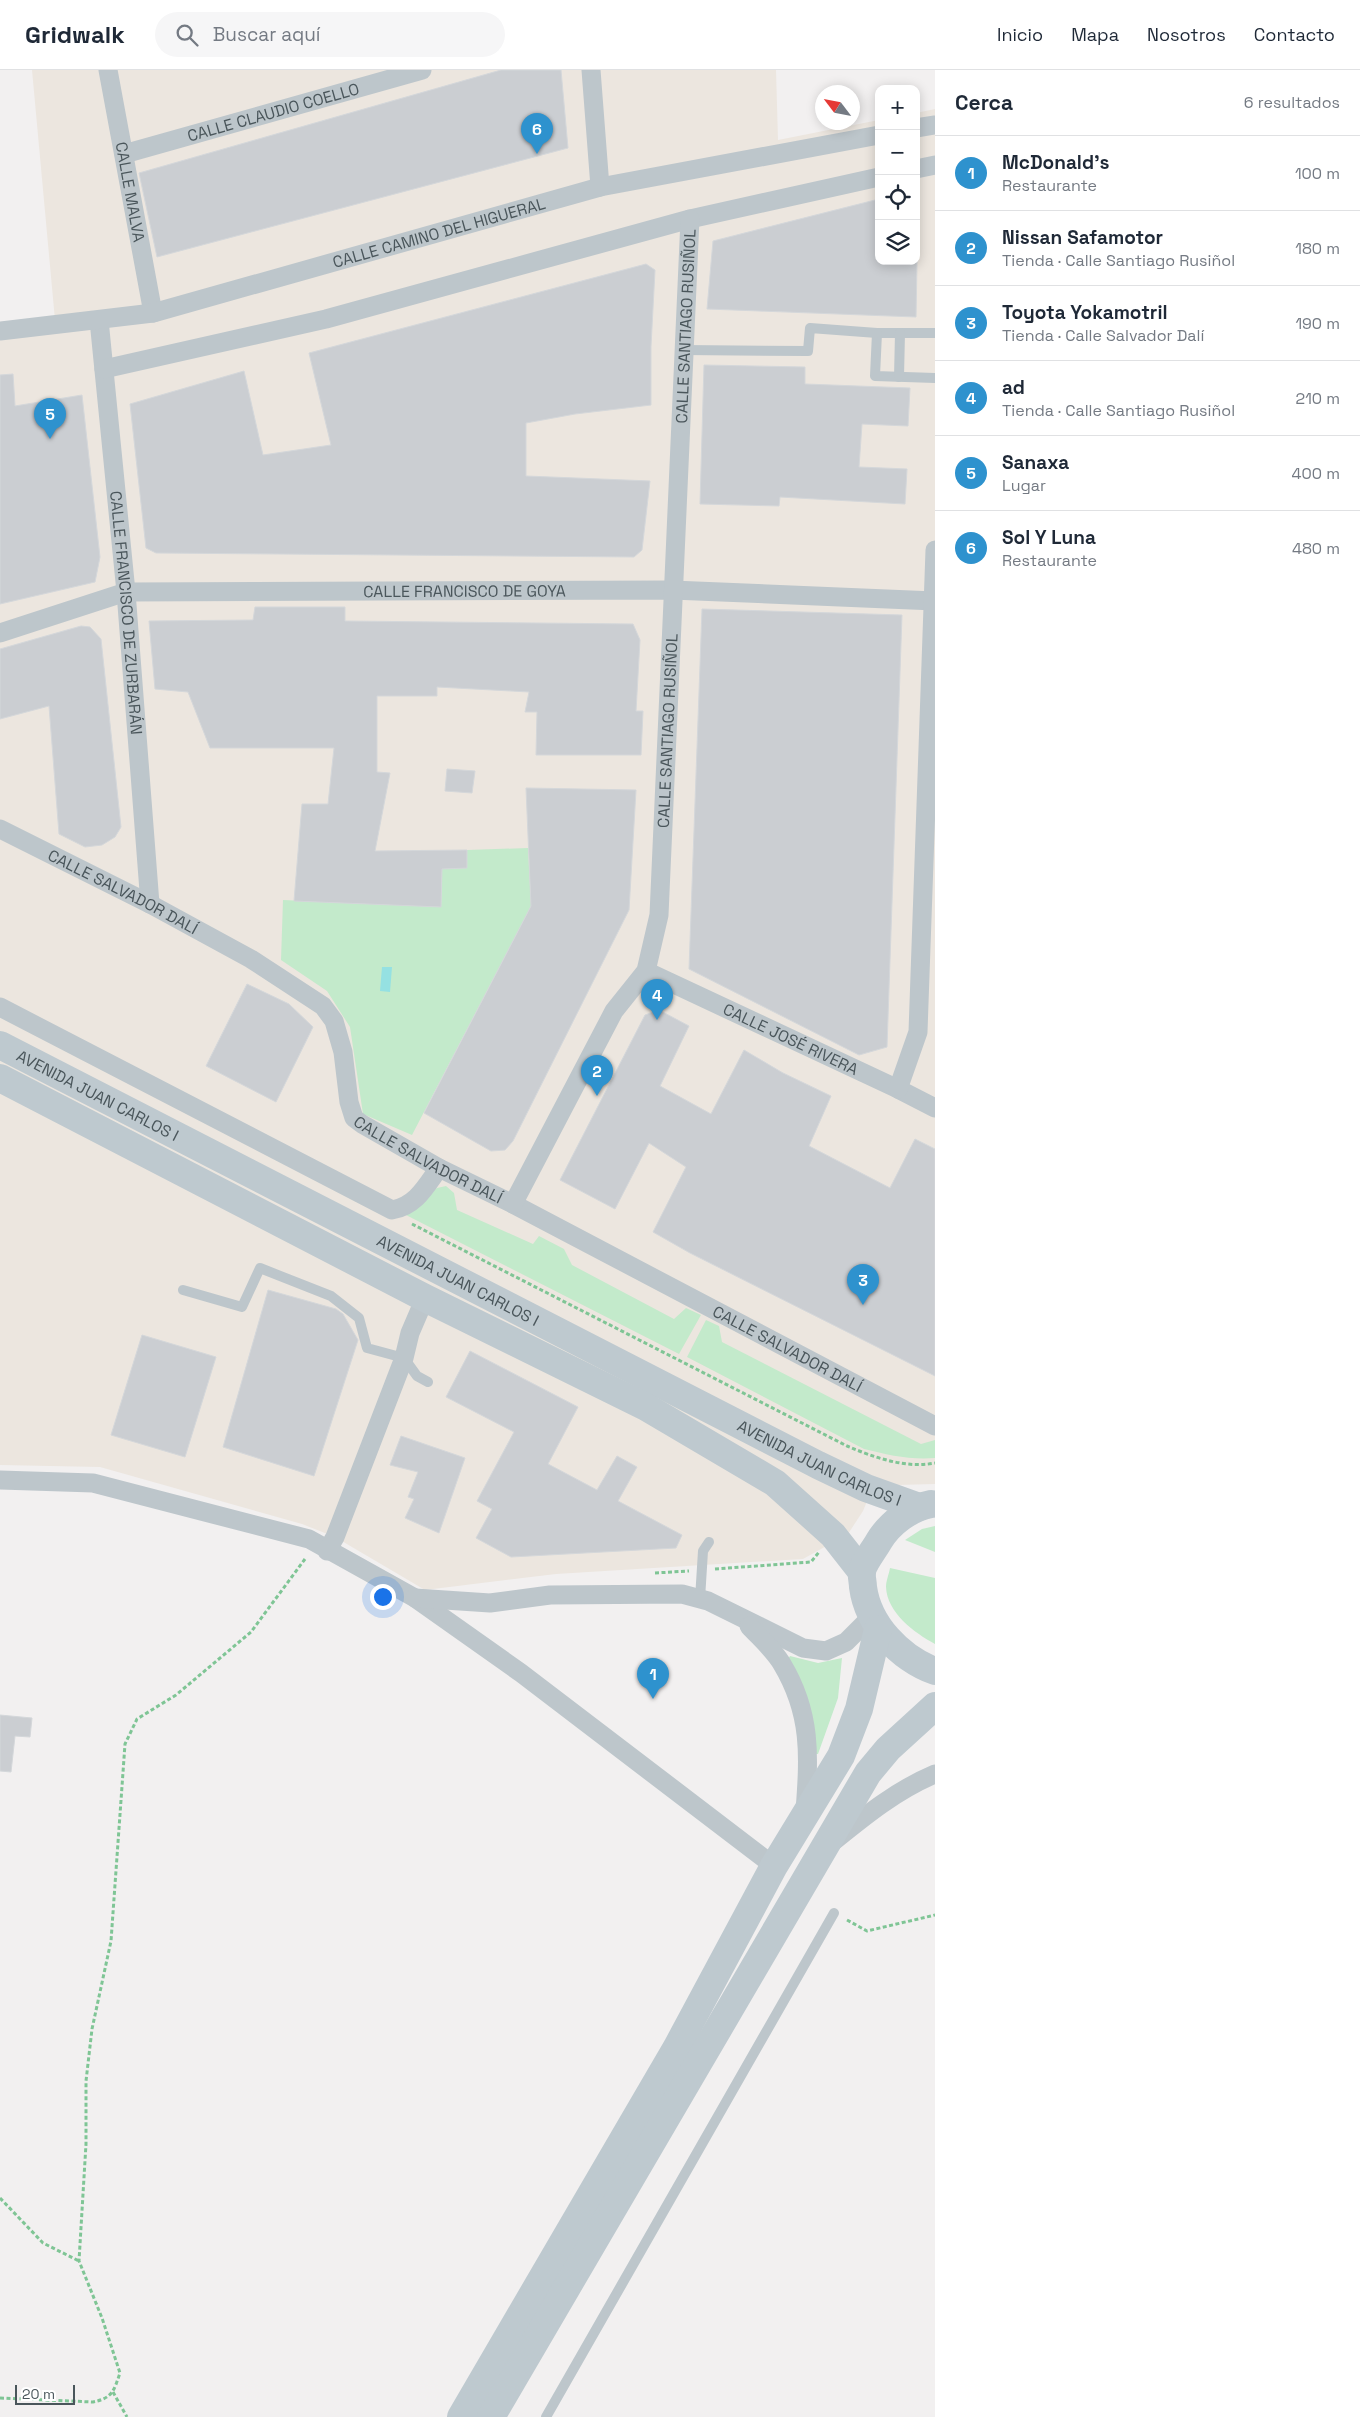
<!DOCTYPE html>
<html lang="es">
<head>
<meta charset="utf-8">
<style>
	body { margin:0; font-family:"Space Grotesk",sans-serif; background:#f6f6f7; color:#1f2937 }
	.controls { position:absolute; right:15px; top:15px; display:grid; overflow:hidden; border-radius:10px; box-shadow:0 2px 12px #0003 }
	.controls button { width:45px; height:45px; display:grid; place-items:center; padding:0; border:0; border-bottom:1px solid #e0e1e3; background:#fff; color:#1f2937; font:25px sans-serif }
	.compass { position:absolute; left:815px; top:15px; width:45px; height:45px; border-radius:50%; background:#fff; box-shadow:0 2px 12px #0003; rotate:302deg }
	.scale { position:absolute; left:15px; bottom:12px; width:60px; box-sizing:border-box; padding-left:5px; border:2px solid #4a565b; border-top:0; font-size:14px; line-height:18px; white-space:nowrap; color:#4a565b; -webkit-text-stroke:4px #fff; paint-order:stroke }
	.you { position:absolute; left:382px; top:1526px; width:18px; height:18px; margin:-12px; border:4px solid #fff; border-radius:50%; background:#1a73e8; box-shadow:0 0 0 8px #1a73e833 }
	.badge { display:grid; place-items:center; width:32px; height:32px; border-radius:50%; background:#2e92ce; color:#fff; font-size:16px; font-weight:700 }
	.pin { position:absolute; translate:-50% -41px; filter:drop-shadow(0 1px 2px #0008) }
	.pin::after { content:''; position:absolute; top:26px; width:18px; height:15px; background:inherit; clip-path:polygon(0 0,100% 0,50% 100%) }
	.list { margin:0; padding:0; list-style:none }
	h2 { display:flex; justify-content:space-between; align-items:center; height:65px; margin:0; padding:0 20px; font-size:21px }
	h2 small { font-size:16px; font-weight:400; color:#747a83 }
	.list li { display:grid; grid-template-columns:32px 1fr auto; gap:15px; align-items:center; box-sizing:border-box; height:75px; padding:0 20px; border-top:1px solid #e0e1e3 }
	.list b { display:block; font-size:19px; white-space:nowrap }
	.list p { margin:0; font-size:16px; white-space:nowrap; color:#747a83 }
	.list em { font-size:16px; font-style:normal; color:#747a83 }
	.icon { flex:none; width:28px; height:28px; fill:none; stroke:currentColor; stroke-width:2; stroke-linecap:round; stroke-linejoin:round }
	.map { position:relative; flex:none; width:935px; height:2347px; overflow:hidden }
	header { display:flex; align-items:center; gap:30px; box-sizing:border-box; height:70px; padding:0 25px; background:#fff; border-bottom:1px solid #e0e1e3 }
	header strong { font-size:24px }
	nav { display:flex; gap:28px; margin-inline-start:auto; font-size:18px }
	.search { width:350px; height:45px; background:#f6f6f7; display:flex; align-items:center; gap:12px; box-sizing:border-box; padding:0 18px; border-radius:28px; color:#747a83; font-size:19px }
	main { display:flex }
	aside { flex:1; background:#fff }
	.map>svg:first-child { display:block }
</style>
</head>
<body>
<header>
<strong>Gridwalk</strong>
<div class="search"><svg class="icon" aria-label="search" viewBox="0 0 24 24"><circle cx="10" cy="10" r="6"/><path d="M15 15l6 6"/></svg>Buscar aquí</div>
<nav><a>Inicio</a><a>Mapa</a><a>Nosotros</a><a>Contacto</a></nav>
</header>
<main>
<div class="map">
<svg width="935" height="2347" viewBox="0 0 935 2347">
	<rect width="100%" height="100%" fill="#f2f0f0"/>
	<polygon fill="#ece6df" points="32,0 776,0 778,70 879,50 879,191 916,191 916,43 935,39 935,1414 896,1415 875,1412 863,1441 848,1464 803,1489 556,1504 425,1520 335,1467 302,1454 100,1397 0,1395 0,269 56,261"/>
	<g fill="#c3eacb">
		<polygon points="528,778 531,836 412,1065 363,1044 350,957 327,921 281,890 283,830 441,837 442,799 466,798 467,780"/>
		<polygon points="446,1116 454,1123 457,1140 533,1174 539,1166 564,1179 572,1195 674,1249 686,1238 701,1245 679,1284 404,1144 437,1118"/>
		<path d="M706 1250 719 1256 722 1272 921 1374 935 1370V1388C910 1390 888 1385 864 1379L687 1287Z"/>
		<polygon points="935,1456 935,1482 905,1470 922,1459"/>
		<path d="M890 1498 935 1508V1574C915 1563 887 1543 886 1517 886 1511 889 1504 890 1498Z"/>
		<polygon points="790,1586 818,1593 842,1588 838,1628 818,1684 815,1684 786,1592"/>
	</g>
	<polygon fill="#95e1e2" points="382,897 392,897 390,922 380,921"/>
	<g fill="#cbced2" stroke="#d4d7da">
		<polygon points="501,0 561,0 568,78 157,187 139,103"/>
		<polygon points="879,129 879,191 917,191 916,247 707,239 713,171"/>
		<polygon points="646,194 655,200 651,276 651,335 575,344 526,353 526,406 650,411 642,480 634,487 156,483 146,478 130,334 244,301 263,385 331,375 309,283"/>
		<polygon points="704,295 805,297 805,314 910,318 908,356 862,354 859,397 907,399 905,434 780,427 779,436 700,434"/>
		<polygon points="13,304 15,336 82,325 100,487 95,512 0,534 0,305"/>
		<polygon points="255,537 345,537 345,551 633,554 640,570 636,641 643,641 641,685 536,685 537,642 525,642 529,622 437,617 437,626 377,626 377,702 390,703 375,781 467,780 467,798 442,799 441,837 294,831 302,734 328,734 334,678 210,678 188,622 155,619 149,551 253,550"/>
		<polygon points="702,539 902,545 887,977 859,985 689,899"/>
		<polygon points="81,556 90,557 101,569 121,757 115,767 102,775 85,777 59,764 49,636 0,649 0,579"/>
		<polygon points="447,699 475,701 472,723 445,721"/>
		<polygon points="526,718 636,720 629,840 513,1071 505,1080 491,1081 424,1043 531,836"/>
		<polygon points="247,914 289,934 313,957 276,1032 206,996"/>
		<polygon points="659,940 689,956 660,1016 711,1044 744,980 783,1003 831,1026 809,1076 890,1118 915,1069 935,1079 935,1306 690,1183 653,1162 686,1097 649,1073 615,1139 560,1110 645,945"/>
		<polygon points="268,1220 336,1239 343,1244 358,1270 314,1406 223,1377"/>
		<polygon points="142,1265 216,1287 185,1387 111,1365"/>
		<polygon points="470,1281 578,1337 548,1394 597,1420 617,1386 637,1397 618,1431 682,1465 676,1478 511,1487 476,1468 492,1439 477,1431 514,1362 446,1327"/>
		<polygon points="401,1366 465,1388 439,1463 405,1448 414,1429 408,1427 418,1402 390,1395"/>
		<polygon points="0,1645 32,1648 30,1667 15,1666 11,1702 0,1701"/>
	</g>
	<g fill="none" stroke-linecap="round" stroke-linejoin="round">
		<g stroke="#7fc595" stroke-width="3" stroke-dasharray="4 2.5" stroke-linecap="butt">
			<path d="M412 1154 847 1376C873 1387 906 1399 935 1393"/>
			<polyline points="715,1499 811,1492 819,1482"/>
			<polyline points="655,1503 689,1501"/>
			<polyline points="847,1850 867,1861 935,1845"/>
			<polyline points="0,2128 43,2173 79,2191"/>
			<polyline points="113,2322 127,2347"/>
			<path d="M0 2328 93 2332C113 2328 114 2320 120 2303L102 2248 79 2191 86 2074V2011L92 1959 111 1871 125 1674 137 1649 176 1625 251 1562 305 1489"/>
		</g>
		<g stroke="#bdc6cb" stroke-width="10">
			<polyline points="935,263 877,263 875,306 935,308"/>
			<polyline points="683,280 808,281 810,258 877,263"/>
			<polyline points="899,307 900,263"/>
			<polyline points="183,1220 242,1237 260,1198 331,1226 359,1248 367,1278 404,1288 417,1306 428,1312"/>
			<polyline points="700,1529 703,1481 709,1472"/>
			<polyline points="546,2347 834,1843"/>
		</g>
		<g stroke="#bdc6cb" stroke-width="19">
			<path id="s1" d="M108 0 153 243"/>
			<polyline points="591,0 600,117"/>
			<polyline points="916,58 935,55"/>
			<path id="s2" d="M124 84 422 0"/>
			<polyline points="916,99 935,95"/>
			<path id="s3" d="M99 250 126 522 150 834"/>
			<path id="s4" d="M0 261 153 243 600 117 879 65"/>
			<polyline points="104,299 326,249 690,149 879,107"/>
			<path id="s5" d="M0 563 126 522 672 520 935 531"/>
			<path id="s6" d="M0 759 150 834 251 889 323 936 334 951 343 982 349 1032 354 1048 362 1054 439 1098 513 1134 935 1356"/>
			<path id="s7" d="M646 901 898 1019 935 1038"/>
			<path d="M0 937 392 1140C416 1136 426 1116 439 1098"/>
			<polyline points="898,1019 918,962 935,480"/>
			<path id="s8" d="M513 1134 614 941 646 901 659 845 690 149"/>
			<polyline points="0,1410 93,1413 309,1469 415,1528 521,1603 774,1796"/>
			<polyline points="327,1481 335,1467 404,1288 410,1263 425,1228"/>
			<polyline points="415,1528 490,1533 550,1525 682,1524 708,1531 803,1578 826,1581 846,1572 871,1547"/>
			<path d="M749 1556C760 1568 774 1580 782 1594 812 1644 809 1686 805 1742"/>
			<path d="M834 1771C866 1745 897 1720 935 1704"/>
		</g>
		<g stroke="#bec9cf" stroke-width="28">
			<path id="s9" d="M0 975 818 1395 866 1418 919 1437"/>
			<polyline points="0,1008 425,1228 646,1337 775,1413 833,1465 862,1502"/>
			<path d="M931 1434C910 1438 890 1453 879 1471 874 1480 864 1492 862 1501 861 1506 863 1512 863 1517 868 1555 900 1588 935 1601"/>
			<polyline points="461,2347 677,1977 774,1796 841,1686 859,1639 878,1559"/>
			<polyline points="491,2347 868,1703 888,1679 935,1636"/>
		</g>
	</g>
	<g text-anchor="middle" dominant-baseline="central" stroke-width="4" stroke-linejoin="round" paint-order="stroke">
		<g font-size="16" fill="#4a565b" stroke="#fff">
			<text stroke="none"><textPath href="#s2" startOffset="155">CALLE CLAUDIO COELLO</textPath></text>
			<text stroke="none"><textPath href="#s1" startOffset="124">CALLE MALVA</textPath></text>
			<text stroke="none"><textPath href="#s4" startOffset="451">CALLE CAMINO DEL HIGUERAL</textPath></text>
			<text stroke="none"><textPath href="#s8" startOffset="916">CALLE SANTIAGO RUSIÑOL</textPath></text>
			<text stroke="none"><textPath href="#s5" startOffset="471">CALLE FRANCISCO DE GOYA</textPath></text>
			<text stroke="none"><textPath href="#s3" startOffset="294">CALLE FRANCISCO DE ZURBARÁN</textPath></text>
			<text stroke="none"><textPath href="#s8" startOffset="511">CALLE SANTIAGO RUSIÑOL</textPath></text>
			<text stroke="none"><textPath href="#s6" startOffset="138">CALLE SALVADOR DALÍ</textPath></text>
			<text stroke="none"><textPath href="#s7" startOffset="160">CALLE JOSÉ RIVERA</textPath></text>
			<text stroke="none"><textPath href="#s9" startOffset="110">AVENIDA JUAN CARLOS I</textPath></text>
			<text stroke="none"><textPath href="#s6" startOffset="572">CALLE SALVADOR DALÍ</textPath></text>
			<text stroke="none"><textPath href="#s9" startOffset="515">AVENIDA JUAN CARLOS I</textPath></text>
			<text stroke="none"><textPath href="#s6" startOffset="978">CALLE SALVADOR DALÍ</textPath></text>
			<text stroke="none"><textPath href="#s9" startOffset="920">AVENIDA JUAN CARLOS I</textPath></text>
		</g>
	</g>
</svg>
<div class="controls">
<button>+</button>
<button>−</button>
<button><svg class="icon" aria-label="locate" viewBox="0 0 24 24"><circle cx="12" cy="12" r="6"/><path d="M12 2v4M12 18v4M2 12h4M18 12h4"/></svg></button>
<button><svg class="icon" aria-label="layers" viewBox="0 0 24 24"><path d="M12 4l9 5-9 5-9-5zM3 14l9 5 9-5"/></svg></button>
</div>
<svg class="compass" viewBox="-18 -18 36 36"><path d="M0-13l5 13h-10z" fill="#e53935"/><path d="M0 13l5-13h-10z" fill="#747a83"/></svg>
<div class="scale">20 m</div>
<div class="you"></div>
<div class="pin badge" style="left:653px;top:1629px">1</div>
<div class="pin badge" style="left:597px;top:1026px">2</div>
<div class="pin badge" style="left:863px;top:1235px">3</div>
<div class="pin badge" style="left:657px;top:950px">4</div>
<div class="pin badge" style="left:50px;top:369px">5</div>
<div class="pin badge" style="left:537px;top:84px">6</div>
</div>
<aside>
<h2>Cerca<small>6 resultados</small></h2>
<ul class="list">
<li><span class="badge">1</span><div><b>McDonald's</b><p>Restaurante</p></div><em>100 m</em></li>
<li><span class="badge">2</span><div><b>Nissan Safamotor</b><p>Tienda · Calle Santiago Rusiñol</p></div><em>180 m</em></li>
<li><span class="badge">3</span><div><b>Toyota Yokamotril</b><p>Tienda · Calle Salvador Dalí</p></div><em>190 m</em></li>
<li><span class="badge">4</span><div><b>ad</b><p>Tienda · Calle Santiago Rusiñol</p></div><em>210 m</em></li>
<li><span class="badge">5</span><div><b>Sanaxa</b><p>Lugar</p></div><em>400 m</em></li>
<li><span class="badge">6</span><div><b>Sol Y Luna</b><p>Restaurante</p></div><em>480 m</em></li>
</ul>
</aside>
</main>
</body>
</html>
